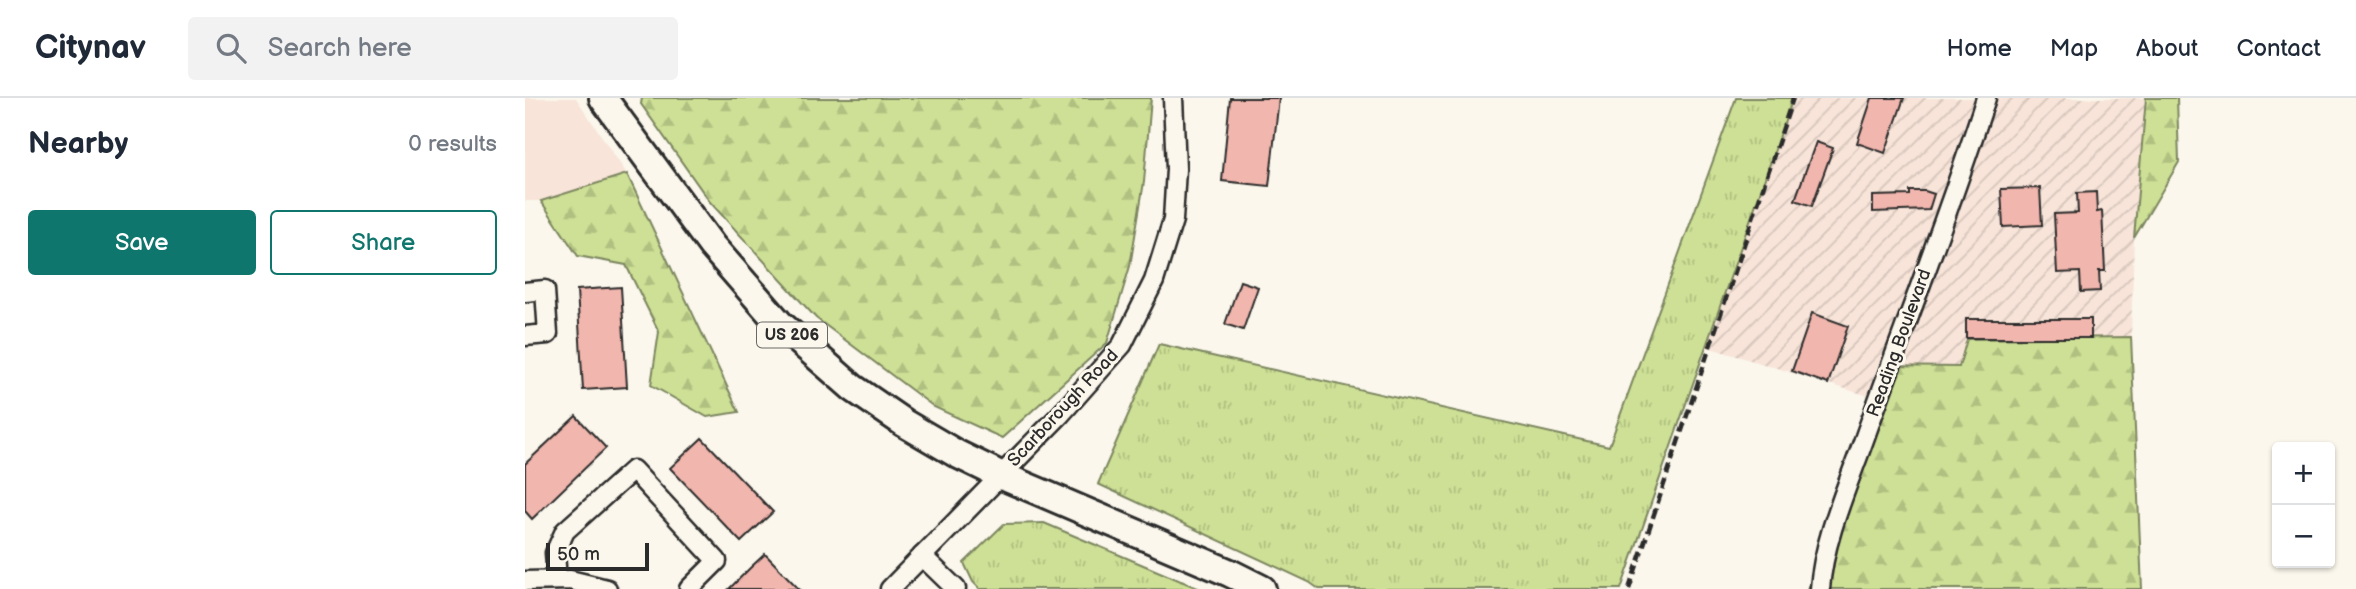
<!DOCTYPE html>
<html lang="en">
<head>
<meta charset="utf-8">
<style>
	body { margin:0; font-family:"Balsamiq Sans",sans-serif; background:#f2f2f3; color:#1f2937 }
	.controls { position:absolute; right:21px; bottom:21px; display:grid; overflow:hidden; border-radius:7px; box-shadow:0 2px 5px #0004 }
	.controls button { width:63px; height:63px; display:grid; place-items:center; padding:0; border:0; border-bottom:2px solid #e0e1e3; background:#fff; color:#1f2937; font:35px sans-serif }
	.scale { position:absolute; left:21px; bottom:18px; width:103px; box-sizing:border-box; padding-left:7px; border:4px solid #2b2b2b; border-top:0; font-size:19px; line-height:24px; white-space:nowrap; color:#2b2b2b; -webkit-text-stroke:5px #fbf7ec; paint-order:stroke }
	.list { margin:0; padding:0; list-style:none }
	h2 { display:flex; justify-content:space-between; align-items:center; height:91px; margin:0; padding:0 28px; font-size:30px }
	h2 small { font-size:23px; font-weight:400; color:#747a83 }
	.actions { display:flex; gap:14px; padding:21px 28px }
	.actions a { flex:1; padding:16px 0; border:2px solid #0f766e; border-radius:7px; text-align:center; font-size:24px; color:#0f766e }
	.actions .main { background:#0f766e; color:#fff }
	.icon { flex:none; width:38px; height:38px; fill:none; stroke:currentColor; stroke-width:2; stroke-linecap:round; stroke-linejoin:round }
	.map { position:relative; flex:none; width:1831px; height:491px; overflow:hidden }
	header { display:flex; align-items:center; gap:42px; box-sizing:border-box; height:98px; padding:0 35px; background:#fff; border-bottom:2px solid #e0e1e3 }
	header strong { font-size:33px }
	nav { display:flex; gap:38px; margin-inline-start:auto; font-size:24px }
	.search { width:490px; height:63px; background:#f2f2f3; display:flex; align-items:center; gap:18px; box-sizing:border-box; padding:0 24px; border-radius:7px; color:#747a83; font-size:26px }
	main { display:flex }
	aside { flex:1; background:#fff }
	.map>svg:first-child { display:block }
</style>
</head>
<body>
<header>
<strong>Citynav</strong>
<div class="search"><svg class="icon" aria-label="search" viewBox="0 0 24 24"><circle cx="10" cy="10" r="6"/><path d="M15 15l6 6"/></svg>Search here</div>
<nav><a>Home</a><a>Map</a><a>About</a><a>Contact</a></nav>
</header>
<main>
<aside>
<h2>Nearby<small>0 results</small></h2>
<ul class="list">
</ul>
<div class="actions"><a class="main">Save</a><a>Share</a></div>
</aside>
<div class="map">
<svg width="1831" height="491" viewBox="0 0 1831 491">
	<defs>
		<pattern id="industrial-furrows" width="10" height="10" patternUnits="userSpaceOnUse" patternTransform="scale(1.75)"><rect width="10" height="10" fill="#f8e4d9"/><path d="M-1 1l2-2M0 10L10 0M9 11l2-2" fill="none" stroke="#d5c4ba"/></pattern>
		<pattern id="grass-tufts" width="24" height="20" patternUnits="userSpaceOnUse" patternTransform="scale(1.75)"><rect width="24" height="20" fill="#cde095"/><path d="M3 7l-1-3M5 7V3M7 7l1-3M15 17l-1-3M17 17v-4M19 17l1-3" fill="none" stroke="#b0c081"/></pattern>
		<pattern id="forest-firs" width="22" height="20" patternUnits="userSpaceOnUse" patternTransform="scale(1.75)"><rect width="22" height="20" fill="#cde095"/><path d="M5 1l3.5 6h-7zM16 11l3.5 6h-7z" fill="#b0c081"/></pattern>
	</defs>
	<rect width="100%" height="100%" fill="#fbf7ec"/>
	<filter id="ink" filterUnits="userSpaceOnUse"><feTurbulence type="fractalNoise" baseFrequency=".0143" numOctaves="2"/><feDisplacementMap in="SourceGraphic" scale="14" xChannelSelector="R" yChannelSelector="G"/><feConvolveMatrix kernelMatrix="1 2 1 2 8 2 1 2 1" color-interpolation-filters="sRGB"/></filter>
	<g filter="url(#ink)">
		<polygon fill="#f8e4d9" points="0,0 51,0 102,76 16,103 0,103"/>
		<polygon fill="url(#industrial-furrows)" points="1268,0 1621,0 1609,140 1606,239 1442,241 1434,269 1357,268 1347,299 1182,249"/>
		<g fill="url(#grass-tufts)" stroke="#7c8660" stroke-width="2">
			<polygon points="1211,0 1268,0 1096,491 794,491 784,484 573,386 634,246 1084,348"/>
			<polygon points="519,425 675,491 455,491 448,484 439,465 479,426"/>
		</g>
		<g fill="url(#forest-firs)" stroke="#7c8660" stroke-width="2">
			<polygon points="117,0 626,0 619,84 605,168 582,245 477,340 409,309 291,220 185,104 116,6"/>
			<polygon points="1621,0 1652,0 1654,64 1609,140"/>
			<polygon points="102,76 214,314 182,319 126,287 134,234 101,167 53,158 16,103"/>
			<polygon points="1606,239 1617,491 1283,491 1357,268 1434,269 1442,241"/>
		</g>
		<g fill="#f1b6ad" stroke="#2b2b2b" stroke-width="2">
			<polygon points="705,0 754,0 744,88 697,83"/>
			<polygon points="1347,0 1379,0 1360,55 1332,45"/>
			<polygon points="1291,44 1308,50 1287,108 1270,102"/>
			<polygon points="1515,90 1517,127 1478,129 1476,91"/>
			<polygon points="1385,93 1400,93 1409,96 1404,112 1348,114 1348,98 1385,97"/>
			<polygon points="1571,94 1572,114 1577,113 1580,173 1574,173 1575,193 1556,194 1555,174 1532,175 1529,116 1553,115 1552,95"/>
			<polygon points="715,183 733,189 718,232 700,226"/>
			<polygon points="96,189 102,289 58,292 52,192"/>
			<polygon points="1287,215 1323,228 1303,286 1267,273"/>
			<rect x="1441" y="221" width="125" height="19"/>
			<polygon points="51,318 81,350 7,421 0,413 0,366"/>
			<polygon points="177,340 248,414 216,444 145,370"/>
			<polygon points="240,456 274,491 204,491 225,470"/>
		</g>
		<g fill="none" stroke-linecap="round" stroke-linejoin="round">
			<g stroke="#2b2b2b" stroke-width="23">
				<g id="minor">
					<polyline points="0,194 20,192 23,236 0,238"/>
					<polyline points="397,458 431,491"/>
					<polyline points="32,482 30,455 40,433 108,372 192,463 164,491"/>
					<polyline points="0,483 45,482 82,491"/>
					<polyline points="365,491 535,317 597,247 629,183 648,122 651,71 648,0"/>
					<path d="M1295 491C1298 441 1326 380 1342 333 1382 222 1425 112 1461 0"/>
				</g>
			</g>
			<g stroke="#2b2b2b" stroke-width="32">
				<polyline id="highway" points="78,0 187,148 255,226 328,290 379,325 432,356 475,377 705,475 737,491"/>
			</g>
			<use href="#minor" stroke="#fbf7ec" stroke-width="18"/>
			<use href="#highway" stroke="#fbf7ec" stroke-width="26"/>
			<polyline stroke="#2b2b2b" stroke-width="4.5" stroke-dasharray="10 5" stroke-linecap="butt" points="1104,491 1268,0"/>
		</g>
	</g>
	<g text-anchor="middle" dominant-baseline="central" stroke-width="6" stroke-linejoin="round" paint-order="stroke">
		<rect fill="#fbf7ec" stroke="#696865" stroke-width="2" x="232" y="224.5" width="70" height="25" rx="5"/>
		<g font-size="16" font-weight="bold" fill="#2b2b2b">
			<text x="267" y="237">US 206</text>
		</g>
		<g font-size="18" fill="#2b2b2b" stroke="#fbf7ec">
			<text transform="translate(1374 245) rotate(-70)">Reading Boulevard</text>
			<text transform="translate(538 310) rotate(-47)">Scarborough Road</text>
		</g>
	</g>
</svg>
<div class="controls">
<button>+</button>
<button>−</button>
</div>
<div class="scale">50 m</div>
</div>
</main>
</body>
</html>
